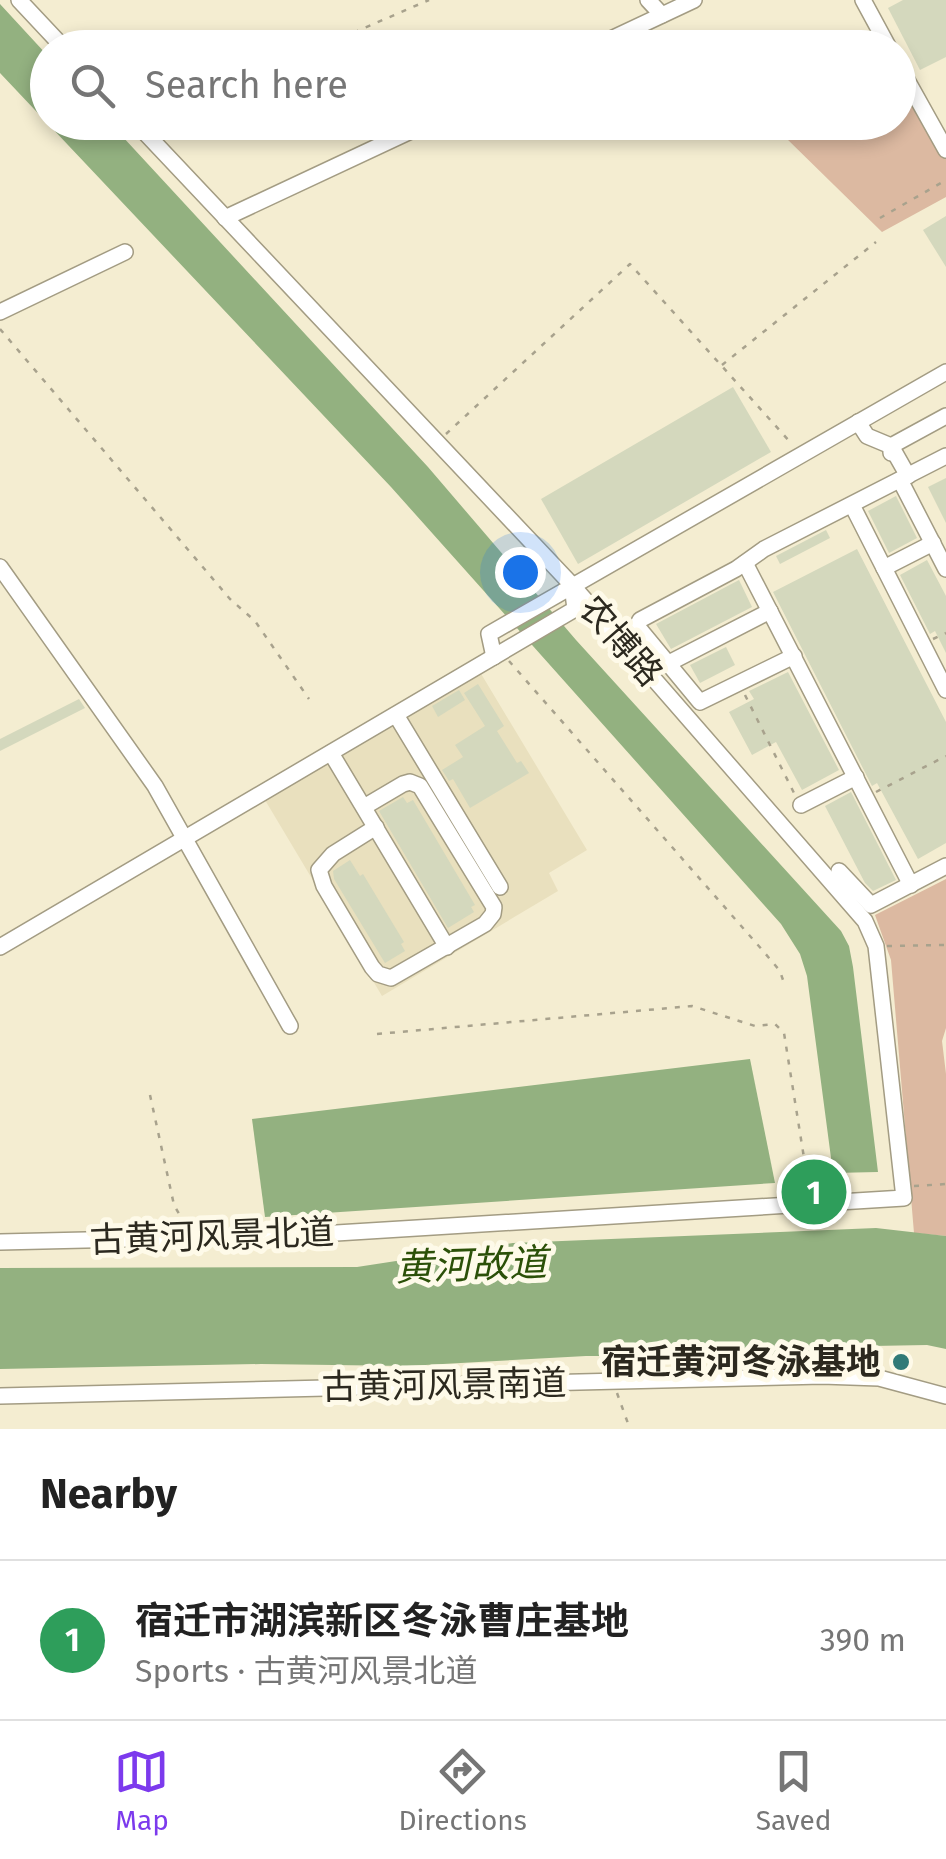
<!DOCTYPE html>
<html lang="en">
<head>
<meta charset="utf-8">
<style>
	body { margin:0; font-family:"Fira Sans","Noto Sans SC",sans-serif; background:#f2f2f2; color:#222 }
	.you { position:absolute; left:520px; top:572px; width:35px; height:35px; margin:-25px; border:8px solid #fff; border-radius:50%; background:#1a73e8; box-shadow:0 0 0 15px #1a73e833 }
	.badge { display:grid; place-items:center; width:65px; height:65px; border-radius:50%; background:#7c3aed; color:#fff; font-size:32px; font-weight:700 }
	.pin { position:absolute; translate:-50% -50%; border:5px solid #fff; box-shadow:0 2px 10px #0006 }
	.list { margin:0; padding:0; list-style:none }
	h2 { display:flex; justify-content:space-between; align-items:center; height:130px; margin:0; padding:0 40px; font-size:42px }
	h2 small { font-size:32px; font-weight:400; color:#767676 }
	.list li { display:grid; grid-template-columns:65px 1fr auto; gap:30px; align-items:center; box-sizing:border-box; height:160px; padding:0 40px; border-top:2px solid #e0e0e0 }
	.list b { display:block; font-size:38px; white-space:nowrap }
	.list p { margin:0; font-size:32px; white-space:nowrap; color:#767676 }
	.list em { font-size:32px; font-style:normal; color:#767676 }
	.icon { flex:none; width:55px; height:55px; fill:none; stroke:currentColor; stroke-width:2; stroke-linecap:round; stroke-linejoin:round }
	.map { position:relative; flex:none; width:946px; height:1429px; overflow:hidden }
	.search { position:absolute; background:#fff; box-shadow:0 5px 15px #0003; left:30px; right:30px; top:30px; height:110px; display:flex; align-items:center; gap:25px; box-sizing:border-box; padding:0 35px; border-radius:55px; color:#767676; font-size:38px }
	.sheet { height:290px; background:#fff }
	nav { display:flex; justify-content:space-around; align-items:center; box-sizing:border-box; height:140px; border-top:2px solid #e0e0e0; background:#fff; font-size:28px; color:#767676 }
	nav a { display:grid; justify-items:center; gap:5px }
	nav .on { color:#7c3aed }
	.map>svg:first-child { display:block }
</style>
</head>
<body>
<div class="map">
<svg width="946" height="1429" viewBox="0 0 946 1429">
	<rect width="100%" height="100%" fill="#f4edd1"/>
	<polygon fill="#e9e0be" points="480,672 587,850 549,873 558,891 382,996 265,800"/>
	<g fill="#dcb9a1">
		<polygon points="908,88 946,158 946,197 882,232 786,138 824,123 898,122 899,92"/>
		<polygon points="946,879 946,1028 942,1041 946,1074 946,1236 914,1233 891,960 875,915"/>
	</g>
	<g fill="#93b180">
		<polygon points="0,4 47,55 48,122 110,123 428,467 576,640 841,931 849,946 853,967 878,1172 833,1173 807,976 800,954 781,924 391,487 0,73"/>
		<polygon points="750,1059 775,1183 265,1217 252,1119"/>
		<polygon points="876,1228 946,1236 946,1349 927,1345 872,1346 767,1356 586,1356 407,1366 261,1364 0,1369 0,1268 357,1267 513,1243"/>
	</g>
	<g fill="#d4d8bd">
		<polygon points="903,0 946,0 946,57 920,70 888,8"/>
		<polygon points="946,216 946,267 923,230"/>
		<polygon points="733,387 771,452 578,564 541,499"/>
		<polygon points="946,478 946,523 928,487"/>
		<polygon points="896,496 917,538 889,553 868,511"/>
		<polygon points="826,530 830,538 780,564 776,556"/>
		<polygon points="857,549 946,722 946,843 918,859 877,783 872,786 773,592"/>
		<polygon points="927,560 946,596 946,653 935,631 930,634 900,575"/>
		<polygon points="739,580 752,607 671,649 656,624"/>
		<polygon points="726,647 735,665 700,683 690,665"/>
		<polygon points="788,672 839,770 802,790 776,742 752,755 729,712 754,699 749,691"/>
		<polygon points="478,684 504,726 497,731 517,763 521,761 529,773 470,808 453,779 449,781 442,770 463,757 455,745 485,726 464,693"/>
		<polygon points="459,690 465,700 438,717 432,706"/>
		<polygon points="79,699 85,708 0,751 0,739"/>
		<polygon points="851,792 896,880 873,891 865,883 825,806"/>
		<polygon points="403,797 407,803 413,800 475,905 471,907 474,912 448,928 379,811"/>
		<polygon points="350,860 360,876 363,874 404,942 401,944 405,951 385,963 334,879 333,871"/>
	</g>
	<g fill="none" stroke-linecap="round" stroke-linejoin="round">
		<g stroke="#a39c83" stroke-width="18">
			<g id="minor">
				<polyline points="19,0 64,48"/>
				<polyline points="648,0 662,15"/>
				<polyline points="863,0 889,48"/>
				<polyline points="592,48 694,0"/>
				<polyline points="898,64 946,150"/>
				<polyline points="225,218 430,122"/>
				<polyline points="0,312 125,252"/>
				<polyline points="858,422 867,436 891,446 908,476"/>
				<polyline points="891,453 891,446 946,416"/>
				<polyline points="900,480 946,569"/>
				<polyline points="852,505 946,690"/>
				<polyline points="745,563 911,885"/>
				<polyline points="0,567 155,786 290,1026"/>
				<polyline points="884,568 933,543"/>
				<polyline points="794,656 700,702 637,626 640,620 736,569 764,549 946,456"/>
				<polyline points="494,657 489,634 946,372"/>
				<polyline points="667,664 770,611"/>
				<polyline points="396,715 500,887"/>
				<polyline points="331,753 447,947"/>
				<polyline points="801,805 856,777"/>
				<polyline points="364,807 403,784 410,782 420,786 494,907 493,914 485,924 391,978 378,974 372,967 324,886 319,870 333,854 376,827"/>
				<polyline points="839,871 871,905 946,866"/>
				<polyline points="0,947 575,609 572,585"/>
				<polyline points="0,1242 304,1235 904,1198 876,946 865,921 572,585 135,122"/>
				<polyline points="0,1396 822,1376 879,1378 946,1396"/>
			</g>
		</g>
		<g stroke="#a8a28d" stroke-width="2.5" stroke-dasharray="5 8" stroke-linecap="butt">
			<polyline points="318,48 429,0"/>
			<polyline points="880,218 946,180"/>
			<polyline points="0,329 230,599 255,621 309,699"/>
			<polyline points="722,365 876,242"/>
			<polyline points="446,434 630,264 791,443"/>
			<polyline points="933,639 946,633"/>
			<polyline points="509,661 764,952 780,971 784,983"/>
			<polyline points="745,695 795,795"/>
			<polyline points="876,792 946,756"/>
			<polyline points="887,946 946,945"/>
			<polyline points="377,1034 692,1006 755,1026 775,1024 784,1033 809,1189"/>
			<polyline points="150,1095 174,1205 186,1226"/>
			<polyline points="914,1186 946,1184"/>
			<polyline points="617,1393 630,1429"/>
		</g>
		<use href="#minor" stroke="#fff" stroke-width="15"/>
	</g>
	<circle fill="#317a77" stroke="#fefae9" stroke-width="4" cx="901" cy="1362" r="10"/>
	<g text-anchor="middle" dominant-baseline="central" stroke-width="10" stroke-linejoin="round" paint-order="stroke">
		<g font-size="35" fill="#2c291f" stroke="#fefae9">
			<text transform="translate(621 641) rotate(49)">农博路</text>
			<text transform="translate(212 1236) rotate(-2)">古黄河风景北道</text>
			<text transform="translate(444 1385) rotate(-1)">古黄河风景南道</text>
		</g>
		<g font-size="35" font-weight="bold" fill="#2c291f" stroke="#fefae9" text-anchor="end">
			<text x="881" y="1362">宿迁黄河冬泳基地</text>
		</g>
		<g font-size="38" font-style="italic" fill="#2b5008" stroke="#fefae9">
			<text transform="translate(471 1265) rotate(-2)">黄河故道</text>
		</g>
	</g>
</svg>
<div class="you"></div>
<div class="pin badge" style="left:814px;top:1192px;background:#2e9e5b">1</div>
<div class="search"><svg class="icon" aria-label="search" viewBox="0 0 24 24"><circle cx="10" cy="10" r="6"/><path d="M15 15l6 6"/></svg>Search here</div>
</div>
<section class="sheet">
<h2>Nearby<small></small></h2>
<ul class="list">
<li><span class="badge" style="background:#2e9e5b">1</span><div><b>宿迁市湖滨新区冬泳曹庄基地</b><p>Sports · 古黄河风景北道</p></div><em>390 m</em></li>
</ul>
</section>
<nav>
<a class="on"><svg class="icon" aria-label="map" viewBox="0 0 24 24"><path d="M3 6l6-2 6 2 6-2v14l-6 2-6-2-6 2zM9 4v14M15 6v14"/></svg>Map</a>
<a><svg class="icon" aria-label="directions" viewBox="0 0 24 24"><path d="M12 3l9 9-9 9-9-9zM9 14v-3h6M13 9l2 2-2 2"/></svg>Directions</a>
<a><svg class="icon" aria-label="saved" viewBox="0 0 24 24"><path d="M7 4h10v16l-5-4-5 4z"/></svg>Saved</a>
</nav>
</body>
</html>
